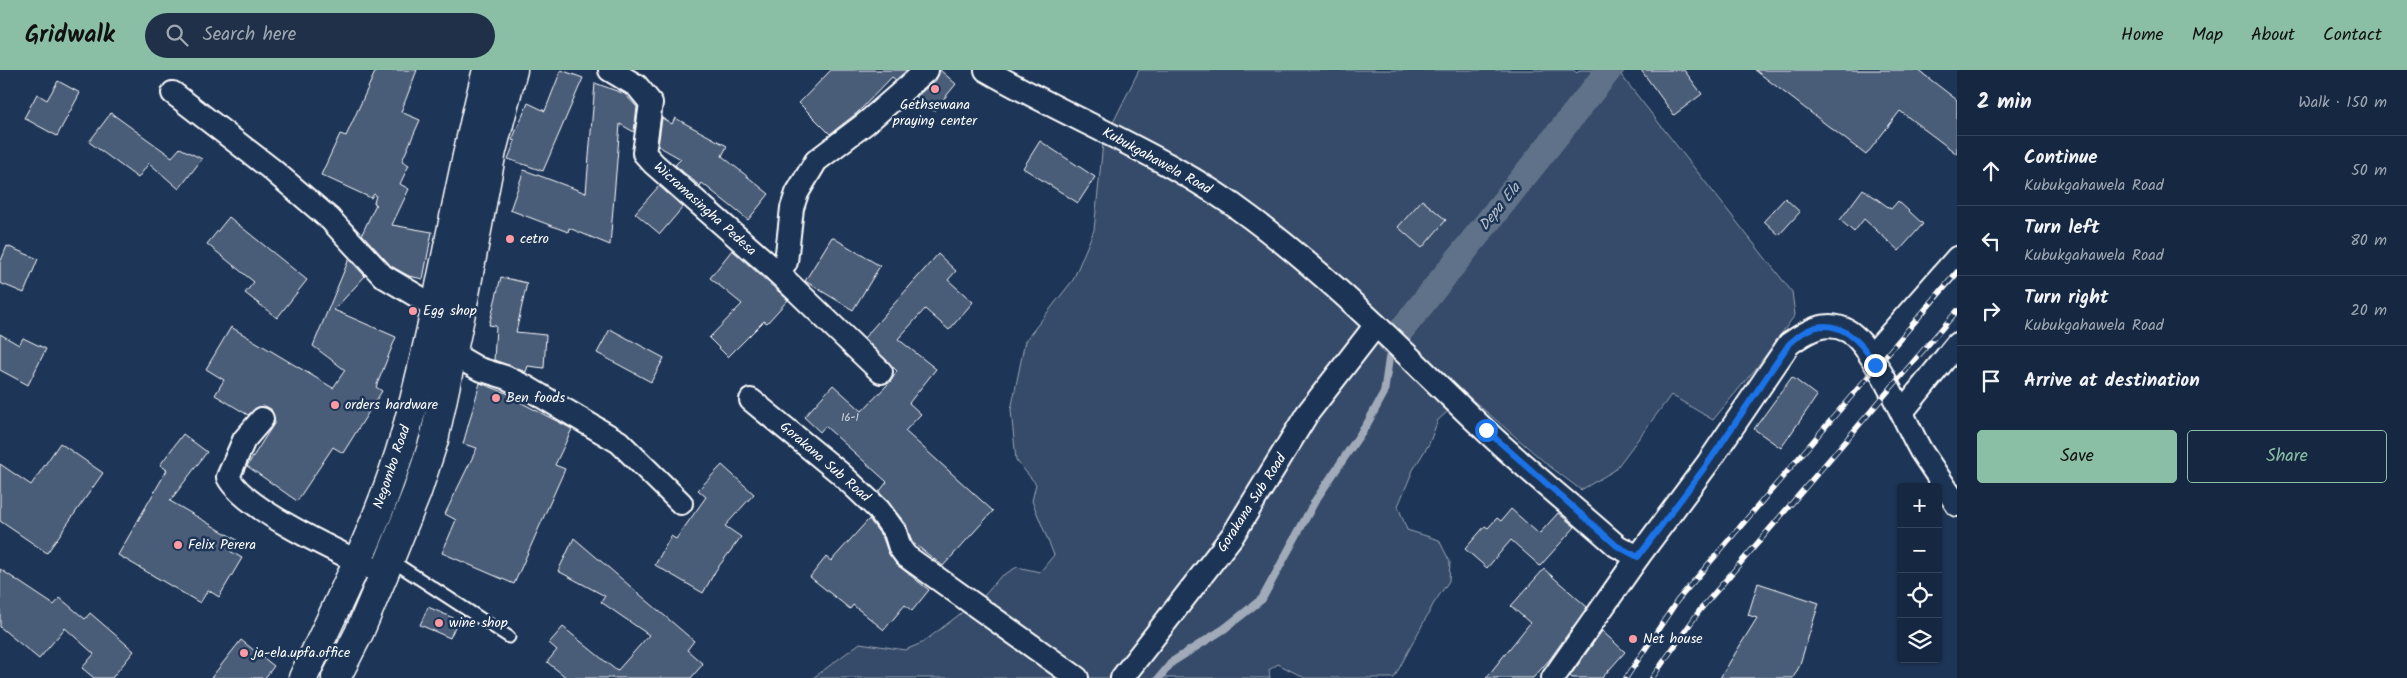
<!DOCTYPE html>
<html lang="en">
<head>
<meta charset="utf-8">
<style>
	body { margin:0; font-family:Kalam,sans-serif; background:#1f3048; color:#f1f3f6 }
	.controls { position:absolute; right:15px; bottom:15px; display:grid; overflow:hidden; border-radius:5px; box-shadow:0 1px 4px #0004 }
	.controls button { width:45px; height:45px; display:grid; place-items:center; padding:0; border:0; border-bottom:1px solid #35445a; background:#162841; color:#f1f3f6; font:25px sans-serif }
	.stop { position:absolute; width:15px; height:15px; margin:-11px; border:4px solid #1a73e8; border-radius:50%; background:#fff }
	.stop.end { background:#1a73e8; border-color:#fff; box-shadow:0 1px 5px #0008 }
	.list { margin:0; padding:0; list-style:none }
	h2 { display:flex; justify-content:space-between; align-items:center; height:65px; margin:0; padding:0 20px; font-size:21px }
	h2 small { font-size:16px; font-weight:400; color:#9ea6b1 }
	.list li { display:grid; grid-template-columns:32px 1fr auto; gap:15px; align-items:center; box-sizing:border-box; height:70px; padding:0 20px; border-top:1px solid #35445a }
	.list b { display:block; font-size:19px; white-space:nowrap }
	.list p { margin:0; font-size:16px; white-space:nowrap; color:#9ea6b1 }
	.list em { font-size:16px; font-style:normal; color:#9ea6b1 }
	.actions { display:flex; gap:10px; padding:15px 20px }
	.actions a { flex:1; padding:11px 0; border:1px solid #8abfa5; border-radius:5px; text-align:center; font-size:18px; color:#8abfa5 }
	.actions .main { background:#8abfa5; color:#111 }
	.icon { flex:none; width:28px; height:28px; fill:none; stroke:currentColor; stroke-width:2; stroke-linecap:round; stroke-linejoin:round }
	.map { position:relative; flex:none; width:1957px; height:608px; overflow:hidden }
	header { display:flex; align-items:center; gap:30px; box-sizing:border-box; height:70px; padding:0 25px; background:#8abfa5; color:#111 }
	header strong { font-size:24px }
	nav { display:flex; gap:28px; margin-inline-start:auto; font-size:18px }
	.search { width:350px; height:45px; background:#1f3048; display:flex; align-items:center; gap:12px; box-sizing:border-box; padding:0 18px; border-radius:28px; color:#9ea6b1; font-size:19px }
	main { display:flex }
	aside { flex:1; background:#162841 }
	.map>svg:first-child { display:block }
</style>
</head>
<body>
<header>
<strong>Gridwalk</strong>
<div class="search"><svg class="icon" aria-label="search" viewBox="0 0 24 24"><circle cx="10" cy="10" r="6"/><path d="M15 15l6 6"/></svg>Search here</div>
<nav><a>Home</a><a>Map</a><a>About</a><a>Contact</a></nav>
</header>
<main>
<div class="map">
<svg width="1957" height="608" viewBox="0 0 1957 608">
	<rect width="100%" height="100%" fill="#1d3557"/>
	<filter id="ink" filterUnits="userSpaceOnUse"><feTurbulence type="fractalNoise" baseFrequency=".02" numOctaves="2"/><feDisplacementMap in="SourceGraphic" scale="10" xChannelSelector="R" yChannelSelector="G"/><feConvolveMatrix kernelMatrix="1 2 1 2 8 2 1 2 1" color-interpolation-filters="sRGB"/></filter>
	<g filter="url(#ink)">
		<polygon fill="#364b69" stroke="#9aa5b4" points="1139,0 1573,0 1577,3 1580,0 1625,0 1621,5 1792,222 1795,245 1757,297 1713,350 1671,325 1615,400 1581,420 1548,395 1467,325 1438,350 1429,374 1413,400 1398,436 1407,460 1439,470 1450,492 1449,511 1434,533 1394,608 1305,608 1278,594 1269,600 1270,608 813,608 860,573 905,580 922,573 985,525 1000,507 1017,497 1040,502 1054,485 1032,431 1036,414 1016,390 1011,340 1025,271 1073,210 1094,160 1103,73"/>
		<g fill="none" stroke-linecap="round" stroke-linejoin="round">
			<polyline stroke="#a0aab8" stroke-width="8" points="1159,608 1172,592 1224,559 1262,529 1315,431 1367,354 1384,323 1391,275"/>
			<polyline stroke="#617289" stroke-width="26" points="1391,273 1609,0"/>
		</g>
		<g fill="#4a5d79" stroke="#fff">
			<polygon points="376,0 417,0 401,42 420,50 402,91 409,95 400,114 409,119 392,155 432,162 423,209 409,206 391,196 362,164 376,134 374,133 376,125 374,124 371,128 321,105 340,64 346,66"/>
			<polygon points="561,0 583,8 543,101 508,89 515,71 512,70 528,33 545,41"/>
			<polygon points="831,0 907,0 896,10 892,7 857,43 830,64 799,33"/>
			<polygon points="940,0 956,14 934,41 916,27 936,10"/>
			<polygon points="1641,0 1684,0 1702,24 1674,45"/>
			<polygon points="1755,0 1918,0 1957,30 1957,84 1900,41 1866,85"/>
			<polygon points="58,11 80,23 57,66 24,48 37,24 47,30"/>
			<polygon points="595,13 625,24 637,37 634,62 620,54 610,175 569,158 568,162 510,140 524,100 586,123"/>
			<polygon points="111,43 172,87 180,78 202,89 179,119 149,93 138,108 89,72"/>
			<polygon points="662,48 672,54 675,48 727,76 722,86 769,124 748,150 702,113 700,116 675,95 681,89 658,76"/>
			<polygon points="1040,71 1095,107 1078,133 1023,98"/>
			<polygon points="659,116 683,137 660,164 635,143"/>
			<polygon points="1863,119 1891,139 1898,131 1923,154 1899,181 1864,149 1854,162 1840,150"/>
			<polygon points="1785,128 1800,142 1779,165 1764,151"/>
			<polygon points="1422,130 1446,150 1422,178 1398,157"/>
			<polygon points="229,147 307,210 277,248 245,223 254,212 207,174"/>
			<polygon points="832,167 880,196 853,240 805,211"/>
			<polygon points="7,176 38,189 24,223 0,213 0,193"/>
			<polygon points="732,180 788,230 767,253 764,251 728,287 709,268 742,234 710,208"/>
			<polygon points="938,184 956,201 948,210 973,232 949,260 925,239 898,269 936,299 909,333 921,344 905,361 993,441 943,496 912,472 906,454 879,422 887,412 825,356 820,362 804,347 833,315 862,341 891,311 897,301 864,268"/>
			<polygon points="349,189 365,206 334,240 396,267 376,317 382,321 343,383 333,377 297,431 247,396 275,352 271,339 265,336 258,337 248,345 215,325 224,310 206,299 231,257 333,318 345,300 313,276"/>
			<polygon points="501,207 527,213 516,262 546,265 544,298 528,296 526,302 494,290 496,256 489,255"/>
			<polygon points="610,259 664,288 651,312 597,283"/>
			<polygon points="0,264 19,275 23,268 46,279 28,315 0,300"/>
			<polygon points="1792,307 1817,326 1781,378 1754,359"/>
			<polygon points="480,313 517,327 516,330 572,359 555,395 565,399 514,514 442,483 456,450 445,444 477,378 463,374"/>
			<polygon points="183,364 207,382 170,431 237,470 230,481 242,488 219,527 208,520 200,533 118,485 167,400 160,395"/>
			<polygon points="60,373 103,403 47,483 0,451 0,394 31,415"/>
			<polygon points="722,395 754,424 725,456 741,467 716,500 703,523 655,495 671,466 676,469 706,427 698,420"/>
			<polygon points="1511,439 1539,464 1558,443 1575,457 1540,496 1511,470 1487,498 1465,479 1485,456 1488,458 1497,448 1501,451"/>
			<polygon points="869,449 883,468 888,482 896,494 929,520 912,541 905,535 884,560 853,535 850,539 810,507 826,487 831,491"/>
			<polygon points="574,468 694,571 687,580 703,594 691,608 567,608 547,592 557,580 549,573 563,557 617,601 649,565 601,532 605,526 558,501"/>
			<polygon points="0,499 54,535 60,528 85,549 90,543 134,581 112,608 94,608 82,598 94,584 65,558 39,589 0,557"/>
			<polygon points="1544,499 1587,537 1550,589 1533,608 1486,608 1530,553 1511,536"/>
			<polygon points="1758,513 1819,533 1799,597 1793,608 1720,608 1757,548 1748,545"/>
			<polygon points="428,537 458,550 450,568 420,555"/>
			<polygon points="1602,561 1625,582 1602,608 1572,608 1570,606"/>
			<polygon points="241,570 274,596 265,608 211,608"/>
		</g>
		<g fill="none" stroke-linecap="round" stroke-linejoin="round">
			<g stroke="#fff" stroke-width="15">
				<polyline id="service" points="389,489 509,567"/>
			</g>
			<g stroke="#fff" stroke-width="26">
				<g id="minor">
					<polyline points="610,0 637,16 651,33 644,83 654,94 777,202 881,302"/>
					<path d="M986 0C1074 51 1169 86 1251 148 1336 211 1408 287 1485 360 1527 400 1573 437 1617 476L1638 487 1708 393 1789 274C1807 261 1826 249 1848 261 1874 276 1905 353 1921 381 1933 399 1945 417 1957 435"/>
					<polyline points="173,23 270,98 330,149 383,206 434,236"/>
					<polyline points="777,202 786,192 792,138 797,123 816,91 866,53 927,0"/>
					<polyline points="453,284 479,299 505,307 526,317 619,372 681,433"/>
					<polyline points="1871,286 1957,188"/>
					<polyline points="751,330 840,403 879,440 895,462 900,478 906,486 1077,608"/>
					<polyline points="1902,342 1957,274"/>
					<path d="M262 349 244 370 228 407C245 441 347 486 384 504"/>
					<polyline points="1122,608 1233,465 1307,344 1376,255"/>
					<polyline points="1553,608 1638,487"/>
				</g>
			</g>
			<g stroke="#fff" stroke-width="31">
				<g id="trunk">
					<path d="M303 608C341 527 382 447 406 361 439 242 456 119 487 0"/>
					<polyline points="336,608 359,563 384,504 417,422 434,370 465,224 492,81 513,0"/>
				</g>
			</g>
			<use href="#service" stroke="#1d3557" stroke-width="11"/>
			<use href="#minor" stroke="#1d3557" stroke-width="22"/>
			<use href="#trunk" stroke="#1d3557" stroke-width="28"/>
			<g stroke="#fff" stroke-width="5.5">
				<g id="rail">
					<polyline points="1626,608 1677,531 1957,202"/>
					<polyline points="1652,608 1700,540 1957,241"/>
				</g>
			</g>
			<use href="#rail" stroke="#1d3557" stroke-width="4" stroke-dasharray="11" stroke-linecap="butt"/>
		</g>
	</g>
	<g fill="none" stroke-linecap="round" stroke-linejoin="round" filter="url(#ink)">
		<path stroke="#1a73e8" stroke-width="6" d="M1486 360 1617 476 1638 487 1708 393 1789 274C1795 269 1801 263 1808 260 1837 246 1862 271 1875 295"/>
	</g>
	<g fill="#ff9aa2" stroke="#1d3557" stroke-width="2">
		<circle cx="935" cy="19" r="5"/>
		<circle cx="510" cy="169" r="5"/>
		<circle cx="413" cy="241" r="5"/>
		<circle cx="496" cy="328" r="5"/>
		<circle cx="335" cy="335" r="5"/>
		<circle cx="178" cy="475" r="5"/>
		<circle cx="439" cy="553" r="5"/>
		<circle cx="1633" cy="569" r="5"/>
		<circle cx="244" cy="583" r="5"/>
	</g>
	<g text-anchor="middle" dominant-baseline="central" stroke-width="5" stroke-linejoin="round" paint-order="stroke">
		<g font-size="11" fill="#d2d6de">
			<text x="850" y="348">16-1</text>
		</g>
		<g font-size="14" fill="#fff" stroke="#1d3557" text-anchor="start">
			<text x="935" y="35" text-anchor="middle">Gethsewana<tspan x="935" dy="16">praying center</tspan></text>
			<text x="520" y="169">cetro</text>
			<text x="423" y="241">Egg shop</text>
			<text x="506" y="328">Ben foods</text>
			<text x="345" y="335">orders hardware</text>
			<text x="188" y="475">Felix Perera</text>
			<text x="449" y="553">wine shop</text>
			<text x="1643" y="569">Net house</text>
			<text x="254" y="583">ja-ela.upfa.office</text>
		</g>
		<g font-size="14" fill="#fff" stroke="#1d3557">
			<text transform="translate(1157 91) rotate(29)">Kubukgahawela Road</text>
			<text transform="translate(705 139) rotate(42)">Wicramasingha Pedesa</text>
			<text transform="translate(825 392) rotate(41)">Gorakana Sub Road</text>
			<text transform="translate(392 397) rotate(-71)">Negombo Road</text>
			<text transform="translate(1252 433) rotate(-57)">Gorakana Sub Road</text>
		</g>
		<g font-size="15" font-style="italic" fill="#b8c0ca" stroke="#1d3557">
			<text transform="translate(1500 137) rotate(-51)">Depa Ela</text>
		</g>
	</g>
</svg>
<div class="controls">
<button>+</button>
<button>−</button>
<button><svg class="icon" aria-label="locate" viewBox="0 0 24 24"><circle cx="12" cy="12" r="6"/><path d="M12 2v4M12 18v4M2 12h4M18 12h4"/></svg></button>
<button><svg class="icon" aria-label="layers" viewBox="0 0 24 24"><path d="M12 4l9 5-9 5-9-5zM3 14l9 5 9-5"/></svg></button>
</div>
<div class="stop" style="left:1486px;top:360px"></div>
<div class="stop end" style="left:1875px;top:295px"></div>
</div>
<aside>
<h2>2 min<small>Walk · 150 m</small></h2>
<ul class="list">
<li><svg class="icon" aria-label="ahead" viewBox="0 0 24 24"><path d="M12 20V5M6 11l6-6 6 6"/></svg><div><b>Continue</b><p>Kubukgahawela Road</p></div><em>50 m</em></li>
<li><svg class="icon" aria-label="left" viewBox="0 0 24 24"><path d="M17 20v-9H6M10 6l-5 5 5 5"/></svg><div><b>Turn left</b><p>Kubukgahawela Road</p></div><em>80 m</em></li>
<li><svg class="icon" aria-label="right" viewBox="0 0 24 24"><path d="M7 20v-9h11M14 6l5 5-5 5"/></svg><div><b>Turn right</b><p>Kubukgahawela Road</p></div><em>20 m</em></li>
<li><svg class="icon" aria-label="arrive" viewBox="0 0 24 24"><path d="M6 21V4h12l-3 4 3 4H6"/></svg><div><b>Arrive at destination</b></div></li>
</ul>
<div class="actions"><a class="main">Save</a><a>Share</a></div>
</aside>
</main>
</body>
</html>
